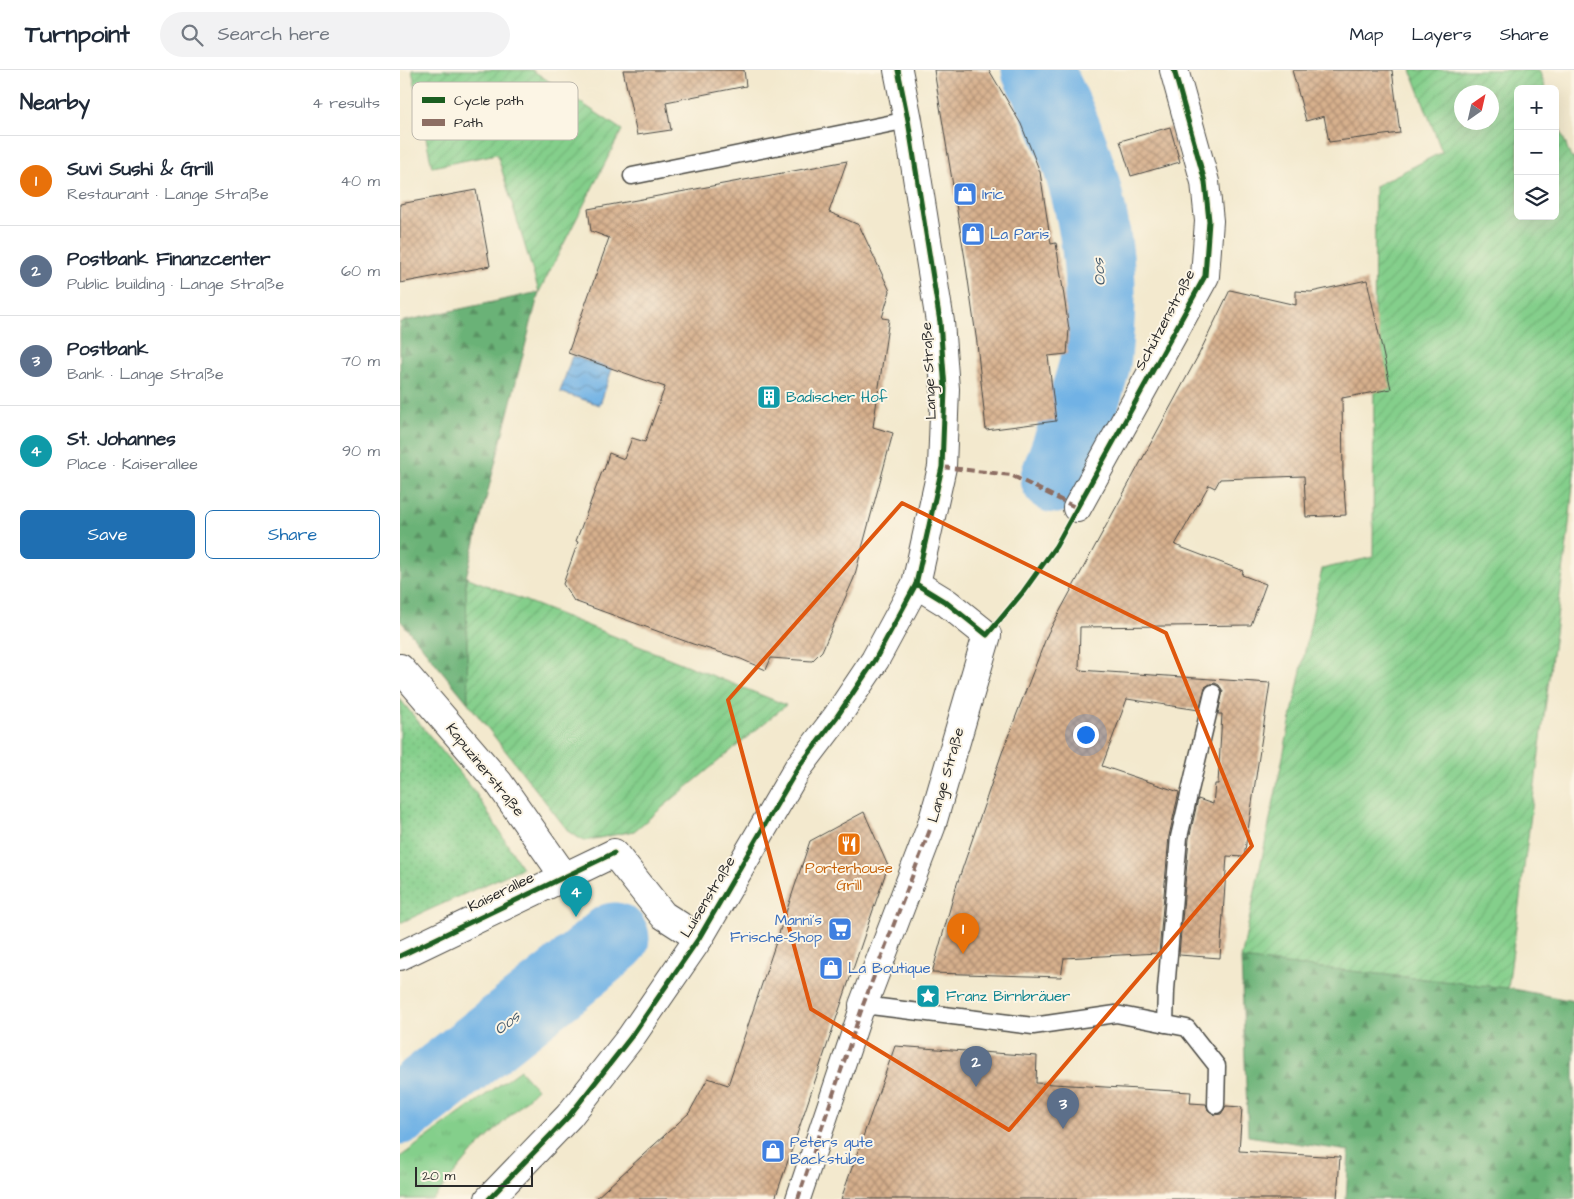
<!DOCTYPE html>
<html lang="en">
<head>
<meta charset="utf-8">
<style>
	body { margin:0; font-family:"Architects Daughter",sans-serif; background:#f2f2f3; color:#1f2937 }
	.controls { position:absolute; right:15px; top:15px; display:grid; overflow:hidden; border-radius:8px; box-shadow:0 5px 20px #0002 }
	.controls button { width:45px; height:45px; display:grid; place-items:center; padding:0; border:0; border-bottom:1px solid #e0e1e3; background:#fff; color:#1f2937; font:25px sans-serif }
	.compass { position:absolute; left:1054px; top:15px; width:45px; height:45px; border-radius:50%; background:#fff; box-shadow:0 5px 20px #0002; rotate:34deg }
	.scale { position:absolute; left:15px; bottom:12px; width:118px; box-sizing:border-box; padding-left:5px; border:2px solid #2b2b2b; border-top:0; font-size:14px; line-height:18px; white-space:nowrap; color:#2b2b2b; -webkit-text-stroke:4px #fcf5e5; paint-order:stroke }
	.you { position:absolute; left:685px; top:664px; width:18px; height:18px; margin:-12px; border:4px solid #fff; border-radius:50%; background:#1a73e8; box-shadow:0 0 0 8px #1a73e833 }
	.badge { display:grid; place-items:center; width:32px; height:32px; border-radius:50%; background:#1f6fb2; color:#fff; font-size:16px; font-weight:700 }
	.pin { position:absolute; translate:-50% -41px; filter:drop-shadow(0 1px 2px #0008) }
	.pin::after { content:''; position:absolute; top:26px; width:18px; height:15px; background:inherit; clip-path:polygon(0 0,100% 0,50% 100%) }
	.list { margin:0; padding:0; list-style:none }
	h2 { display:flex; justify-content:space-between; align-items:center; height:65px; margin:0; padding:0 20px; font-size:21px }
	h2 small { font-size:16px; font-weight:400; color:#747a83 }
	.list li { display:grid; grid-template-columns:32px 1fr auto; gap:15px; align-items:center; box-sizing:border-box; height:90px; padding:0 20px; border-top:1px solid #e0e1e3 }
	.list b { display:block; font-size:19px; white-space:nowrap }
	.list p { margin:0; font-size:16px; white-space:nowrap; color:#747a83 }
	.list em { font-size:16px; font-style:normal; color:#747a83 }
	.actions { display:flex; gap:10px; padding:15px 20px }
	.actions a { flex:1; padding:11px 0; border:1px solid #1f6fb2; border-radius:8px; text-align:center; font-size:18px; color:#1f6fb2 }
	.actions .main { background:#1f6fb2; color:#fff }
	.icon { flex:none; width:28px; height:28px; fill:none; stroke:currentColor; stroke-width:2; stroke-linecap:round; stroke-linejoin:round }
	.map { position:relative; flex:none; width:1174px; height:1129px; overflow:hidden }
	header { display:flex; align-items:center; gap:30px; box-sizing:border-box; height:70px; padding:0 25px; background:#fff; border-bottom:1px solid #e0e1e3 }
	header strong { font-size:24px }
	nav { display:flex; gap:28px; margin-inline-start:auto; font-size:18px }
	.search { width:350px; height:45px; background:#f2f2f3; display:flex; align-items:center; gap:12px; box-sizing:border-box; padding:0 18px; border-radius:28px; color:#747a83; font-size:19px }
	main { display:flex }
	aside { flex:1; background:#fff }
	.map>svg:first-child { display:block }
</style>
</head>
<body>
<header>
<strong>Turnpoint</strong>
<div class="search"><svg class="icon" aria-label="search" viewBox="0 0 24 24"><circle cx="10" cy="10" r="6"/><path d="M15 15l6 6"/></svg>Search here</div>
<nav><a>Map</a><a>Layers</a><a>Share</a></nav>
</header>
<main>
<aside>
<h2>Nearby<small>4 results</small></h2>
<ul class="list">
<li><span class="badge" style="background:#e8710a">1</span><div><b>Suvi Sushi &amp; Grill</b><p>Restaurant · Lange Straße</p></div><em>40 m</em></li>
<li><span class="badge" style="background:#5c6f8a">2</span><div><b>Postbank Finanzcenter</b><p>Public building · Lange Straße</p></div><em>60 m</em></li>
<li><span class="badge" style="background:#5c6f8a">3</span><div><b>Postbank</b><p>Bank · Lange Straße</p></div><em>70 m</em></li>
<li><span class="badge" style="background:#0f9aa8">4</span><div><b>St. Johannes</b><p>Place · Kaiserallee</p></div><em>90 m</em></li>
</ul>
<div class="actions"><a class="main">Save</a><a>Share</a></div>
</aside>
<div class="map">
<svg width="1174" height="1129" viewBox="0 0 1174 1129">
	<defs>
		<pattern id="grass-tufts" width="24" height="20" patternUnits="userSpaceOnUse" patternTransform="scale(1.25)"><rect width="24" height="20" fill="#84cf8b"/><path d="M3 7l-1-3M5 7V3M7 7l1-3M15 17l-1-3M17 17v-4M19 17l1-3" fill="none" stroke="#72b278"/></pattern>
		<pattern id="forest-firs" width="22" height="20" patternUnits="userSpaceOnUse" patternTransform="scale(1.25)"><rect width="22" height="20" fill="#6bb277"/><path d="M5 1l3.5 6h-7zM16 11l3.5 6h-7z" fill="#589162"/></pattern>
		<pattern id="park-dots" width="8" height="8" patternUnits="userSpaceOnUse" patternTransform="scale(1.25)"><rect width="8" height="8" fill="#84cf8b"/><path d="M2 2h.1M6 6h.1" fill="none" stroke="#72b278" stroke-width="1.8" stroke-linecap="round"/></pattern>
		<pattern id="garden-furrows" width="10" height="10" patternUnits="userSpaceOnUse" patternTransform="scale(1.25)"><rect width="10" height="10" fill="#84cf8b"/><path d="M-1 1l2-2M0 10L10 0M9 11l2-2" fill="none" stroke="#72b278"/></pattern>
		<pattern id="water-waves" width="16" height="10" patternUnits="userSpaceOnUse" patternTransform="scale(1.25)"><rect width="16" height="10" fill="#71b2e5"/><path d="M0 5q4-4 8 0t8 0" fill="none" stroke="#5d91ba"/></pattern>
		<pattern id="building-cross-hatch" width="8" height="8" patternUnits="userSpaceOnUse" patternTransform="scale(1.25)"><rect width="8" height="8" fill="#d7b08d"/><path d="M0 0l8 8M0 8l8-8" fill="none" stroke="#af8f73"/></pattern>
	</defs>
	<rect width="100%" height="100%" fill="#fcf5e5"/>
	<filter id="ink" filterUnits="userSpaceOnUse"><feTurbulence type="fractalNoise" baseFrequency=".02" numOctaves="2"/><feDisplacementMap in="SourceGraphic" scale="10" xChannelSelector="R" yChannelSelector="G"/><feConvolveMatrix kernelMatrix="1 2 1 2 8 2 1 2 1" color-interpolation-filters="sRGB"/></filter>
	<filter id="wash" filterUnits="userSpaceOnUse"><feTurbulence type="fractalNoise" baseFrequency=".0096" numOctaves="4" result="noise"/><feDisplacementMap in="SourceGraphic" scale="20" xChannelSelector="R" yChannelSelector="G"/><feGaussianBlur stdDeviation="1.12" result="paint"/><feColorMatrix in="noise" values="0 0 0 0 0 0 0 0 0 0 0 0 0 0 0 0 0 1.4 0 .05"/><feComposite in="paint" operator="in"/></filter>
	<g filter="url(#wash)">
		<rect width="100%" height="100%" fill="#f3e9ce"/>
		<polygon fill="url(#grass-tufts)" stroke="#587d5b" points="120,1000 137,1019 71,1084 33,1129 0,1129 0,1087"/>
		<g fill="url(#forest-firs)" stroke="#4b6e51">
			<polygon points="139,222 66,507 68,633 0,550 0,252"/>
			<polygon points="841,889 1108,918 1174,931 1174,1129 946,1129 949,1081 848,1066"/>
		</g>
		<polygon fill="url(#park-dots)" stroke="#587d5b" points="0,629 75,722 122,798 0,853"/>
		<g fill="url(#garden-furrows)" stroke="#587d5b" fill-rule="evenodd">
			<polygon points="12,0 132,0 222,60 139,222 97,84 32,97"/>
			<path d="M1011 0H1139L1146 19H1118V146H1155V45L1171 88H1174V403L1168 465 1108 918 841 889 922 499 973 487 975 116 1042 82ZM1062 22H1092V52H1062Z"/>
			<polygon points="66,507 386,635 234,761 184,771 169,762 68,633"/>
		</g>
		<polygon fill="url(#water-waves)" stroke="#4e6e88" points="172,286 212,299 200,335 160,322"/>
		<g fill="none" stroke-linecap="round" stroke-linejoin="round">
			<g stroke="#71b2e5" stroke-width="71">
				<path d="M637 0C680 79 708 172 698 263 697 272 697 283 695 293 686 331 669 371 656 408"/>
				<polyline points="0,1039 166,909 214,868"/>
			</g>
		</g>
		<g id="blocks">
			<g fill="url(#building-cross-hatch)">
				<polygon points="223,0 344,0 346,16 266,32 271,60 237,65"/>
				<polygon points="534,0 589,0 621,54 640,102 651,174 656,173 669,259 667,284 648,286 656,351 586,360 577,273 565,189"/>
				<polygon points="892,0 992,0 1000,63 929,72 924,46 906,51"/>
				<polygon points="770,57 780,92 731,106 720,71"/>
				<polygon points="447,91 429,142 459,155 490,221 482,248 489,249 473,357 493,363 454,508 422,581 412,591 371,588 366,600 341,589 293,574 174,531 163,514 178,472 176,471 203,399 204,400 209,383 224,389 232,368 245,372 265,317 168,283 209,168 191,161 188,139"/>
				<polygon points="76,120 90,196 0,213 0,134"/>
				<polygon points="967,210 991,319 942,328 943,405 946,445 906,447 904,406 820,409 815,418 809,415 775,475 843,501 842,505 866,514 851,555 680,557 679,600 870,613 844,787 827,786 820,888 779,885 789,769 798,729 813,734 815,714 818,714 822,644 818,644 823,621 819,615 815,613 810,614 805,617 799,640 727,629 702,696 779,722 769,766 759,883 664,888 661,907 532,903 556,817 604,677 648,563 798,286 830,220 896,235 896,221 911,222"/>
				<polygon points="464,742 488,796 375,1129 195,1129 289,1043 308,1008 328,1015 410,771"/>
				<polygon points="495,976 637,986 636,1013 791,1022 790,1033 806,1034 808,1040 815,1045 821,1044 826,1036 842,1037 839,1081 940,1087 937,1129 441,1129"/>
			</g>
		</g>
	</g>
	<g filter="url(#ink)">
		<use href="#blocks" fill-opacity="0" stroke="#494843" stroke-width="1"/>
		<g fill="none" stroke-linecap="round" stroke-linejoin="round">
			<g stroke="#494843" stroke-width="19">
				<g id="service">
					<polyline points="232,106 508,50"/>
					<polyline points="463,935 633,956 716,944 787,958 817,996 816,1035"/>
					<polyline points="765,954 766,920 779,767 813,623"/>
				</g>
			</g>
			<g stroke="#494843" stroke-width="26">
				<polyline id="pedestrian" points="398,1129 463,935"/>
			</g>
			<g stroke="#494843" stroke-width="30">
				<g id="minor">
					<polyline points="677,438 805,206 809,151 805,112 774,0"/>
					<polyline points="0,598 99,713 164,806"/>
					<polyline points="0,886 214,783 263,845 299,868"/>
					<polyline points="463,935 531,757 587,565 547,533 516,514"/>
					<polyline points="89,1129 169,1046 231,967 299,868 398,698 436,648 475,590 516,514 542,397 545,319 540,252 508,50 498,0"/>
				</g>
			</g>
			<use href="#service" stroke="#fff" stroke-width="16"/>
			<use href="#pedestrian" stroke="#fff" stroke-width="24"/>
			<use href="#minor" stroke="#fff" stroke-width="28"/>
			<g stroke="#8d6e63" stroke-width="4" stroke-dasharray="8 4" stroke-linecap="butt">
				<polyline points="542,397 611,405 677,438"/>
				<polyline points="398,1129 463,935 531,757"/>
			</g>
			<g stroke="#fcf5e5" stroke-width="8">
				<g id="cycleway">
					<polyline points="516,514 547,533 587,565 623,522 656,476 805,206 809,151 805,112 774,0"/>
					<polyline points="0,886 214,783"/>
					<polyline points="89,1129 169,1046 231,967 299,868 398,698 436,648 475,590 516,514 542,397 545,319 540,252 508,50 498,0"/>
				</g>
			</g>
			<use href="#cycleway" stroke="#1b5e20" stroke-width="5"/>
		</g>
	</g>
	<path fill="none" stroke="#df570e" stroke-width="4" stroke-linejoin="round" d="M502 433 766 563 852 776 609 1060 411 939 328 630Z"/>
	<defs>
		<g id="shop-square" transform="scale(1.25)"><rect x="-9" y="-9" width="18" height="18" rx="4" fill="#3f7fe0" stroke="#fcf5e5"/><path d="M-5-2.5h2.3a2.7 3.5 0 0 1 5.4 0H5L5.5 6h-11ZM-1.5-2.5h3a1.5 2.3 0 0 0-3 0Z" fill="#fff"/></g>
		<g id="building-square" transform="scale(1.25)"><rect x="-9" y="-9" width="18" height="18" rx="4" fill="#0f9aa8" stroke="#fcf5e5"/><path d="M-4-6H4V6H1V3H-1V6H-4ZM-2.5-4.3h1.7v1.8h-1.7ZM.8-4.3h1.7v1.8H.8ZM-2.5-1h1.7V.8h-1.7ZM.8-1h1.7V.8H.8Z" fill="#fff"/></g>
		<g id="restaurant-square" transform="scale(1.25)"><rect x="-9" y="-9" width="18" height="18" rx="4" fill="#e8710a" stroke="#fcf5e5"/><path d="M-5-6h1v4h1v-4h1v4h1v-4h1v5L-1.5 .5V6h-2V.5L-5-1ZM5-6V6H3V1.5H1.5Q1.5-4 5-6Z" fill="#fff"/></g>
		<g id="supermarket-square" transform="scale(1.25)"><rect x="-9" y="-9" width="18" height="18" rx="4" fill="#3f7fe0" stroke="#fcf5e5"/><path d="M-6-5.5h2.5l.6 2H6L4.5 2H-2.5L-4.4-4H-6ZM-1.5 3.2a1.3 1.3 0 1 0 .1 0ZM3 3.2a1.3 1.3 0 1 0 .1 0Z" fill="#fff"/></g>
		<g id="sight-square" transform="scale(1.25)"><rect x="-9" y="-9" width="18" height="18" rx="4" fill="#0f9aa8" stroke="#fcf5e5"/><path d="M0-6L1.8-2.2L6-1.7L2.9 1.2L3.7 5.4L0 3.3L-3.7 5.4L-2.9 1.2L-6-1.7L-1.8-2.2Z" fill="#fff"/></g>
	</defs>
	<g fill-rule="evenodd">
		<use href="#shop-square" x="565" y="124"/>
		<use href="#shop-square" x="573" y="164"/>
		<use href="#building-square" x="369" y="327"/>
		<use href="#restaurant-square" x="449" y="774"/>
		<use href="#supermarket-square" x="440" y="859"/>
		<use href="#shop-square" x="431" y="898"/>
		<use href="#sight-square" x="528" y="926"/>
		<use href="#shop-square" x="373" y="1081"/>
	</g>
	<g text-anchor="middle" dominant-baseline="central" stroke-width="4" stroke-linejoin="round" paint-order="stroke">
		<g font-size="15" fill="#366cbe" stroke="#fcf5e5" text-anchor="start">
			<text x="582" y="124">Iric</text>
			<text x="590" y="164">La Paris</text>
			<text x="422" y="850" text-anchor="end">Manni's<tspan x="422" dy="17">Frische-Shop</tspan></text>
			<text x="448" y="898">La Boutique</text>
			<text x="390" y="1072">Peters gute<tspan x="390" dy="17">Backstube</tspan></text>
		</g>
		<g font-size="15" fill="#2b2b2b" stroke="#fcf5e5">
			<text transform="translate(765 250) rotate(-62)">Schützenstraße</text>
			<text transform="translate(529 301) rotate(-93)">Lange Straße</text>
			<text transform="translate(85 700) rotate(51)">Kapuzinerstraße</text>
			<text transform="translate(546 705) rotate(-74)">Lange Straße</text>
			<text transform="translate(101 822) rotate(-26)">Kaiserallee</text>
			<text transform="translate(308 827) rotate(-59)">Luisenstraße</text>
		</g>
		<g font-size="15" fill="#0d838f" stroke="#fcf5e5" text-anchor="start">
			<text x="386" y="327">Badischer Hof</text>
			<text x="546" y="926">Franz Birnbräuer</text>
		</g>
		<g font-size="15" fill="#c56008" stroke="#fcf5e5">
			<text x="449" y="798">Porterhouse<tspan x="449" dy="17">Grill</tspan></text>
		</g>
		<g font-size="16" font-style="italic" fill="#445a6c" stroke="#fcf5e5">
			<text transform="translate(699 202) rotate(-95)">Oos</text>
			<text transform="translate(107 953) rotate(-39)">Oos</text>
		</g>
	</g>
	<rect x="12" y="12" width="166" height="58" rx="8" fill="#fcf5e5" stroke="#bdb8ad" stroke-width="1"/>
	<rect x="22" y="27" width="23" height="6" fill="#1b5e20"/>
	<rect x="22" y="49" width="23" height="7" fill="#8d6e63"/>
	<g font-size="14" fill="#2b2b2b">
		<text x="54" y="35">Cycle path</text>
		<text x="54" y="57">Path</text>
	</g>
</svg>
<div class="controls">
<button>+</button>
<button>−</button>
<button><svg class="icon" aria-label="layers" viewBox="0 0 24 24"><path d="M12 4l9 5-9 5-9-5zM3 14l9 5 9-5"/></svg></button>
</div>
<svg class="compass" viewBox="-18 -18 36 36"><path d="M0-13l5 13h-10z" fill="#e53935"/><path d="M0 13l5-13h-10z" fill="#747a83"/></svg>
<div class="scale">20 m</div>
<div class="you"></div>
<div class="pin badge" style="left:563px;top:884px;background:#e8710a">1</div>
<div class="pin badge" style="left:576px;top:1017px;background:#5c6f8a">2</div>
<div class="pin badge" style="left:663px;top:1059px;background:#5c6f8a">3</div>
<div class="pin badge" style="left:176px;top:847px;background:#0f9aa8">4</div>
</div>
</main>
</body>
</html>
